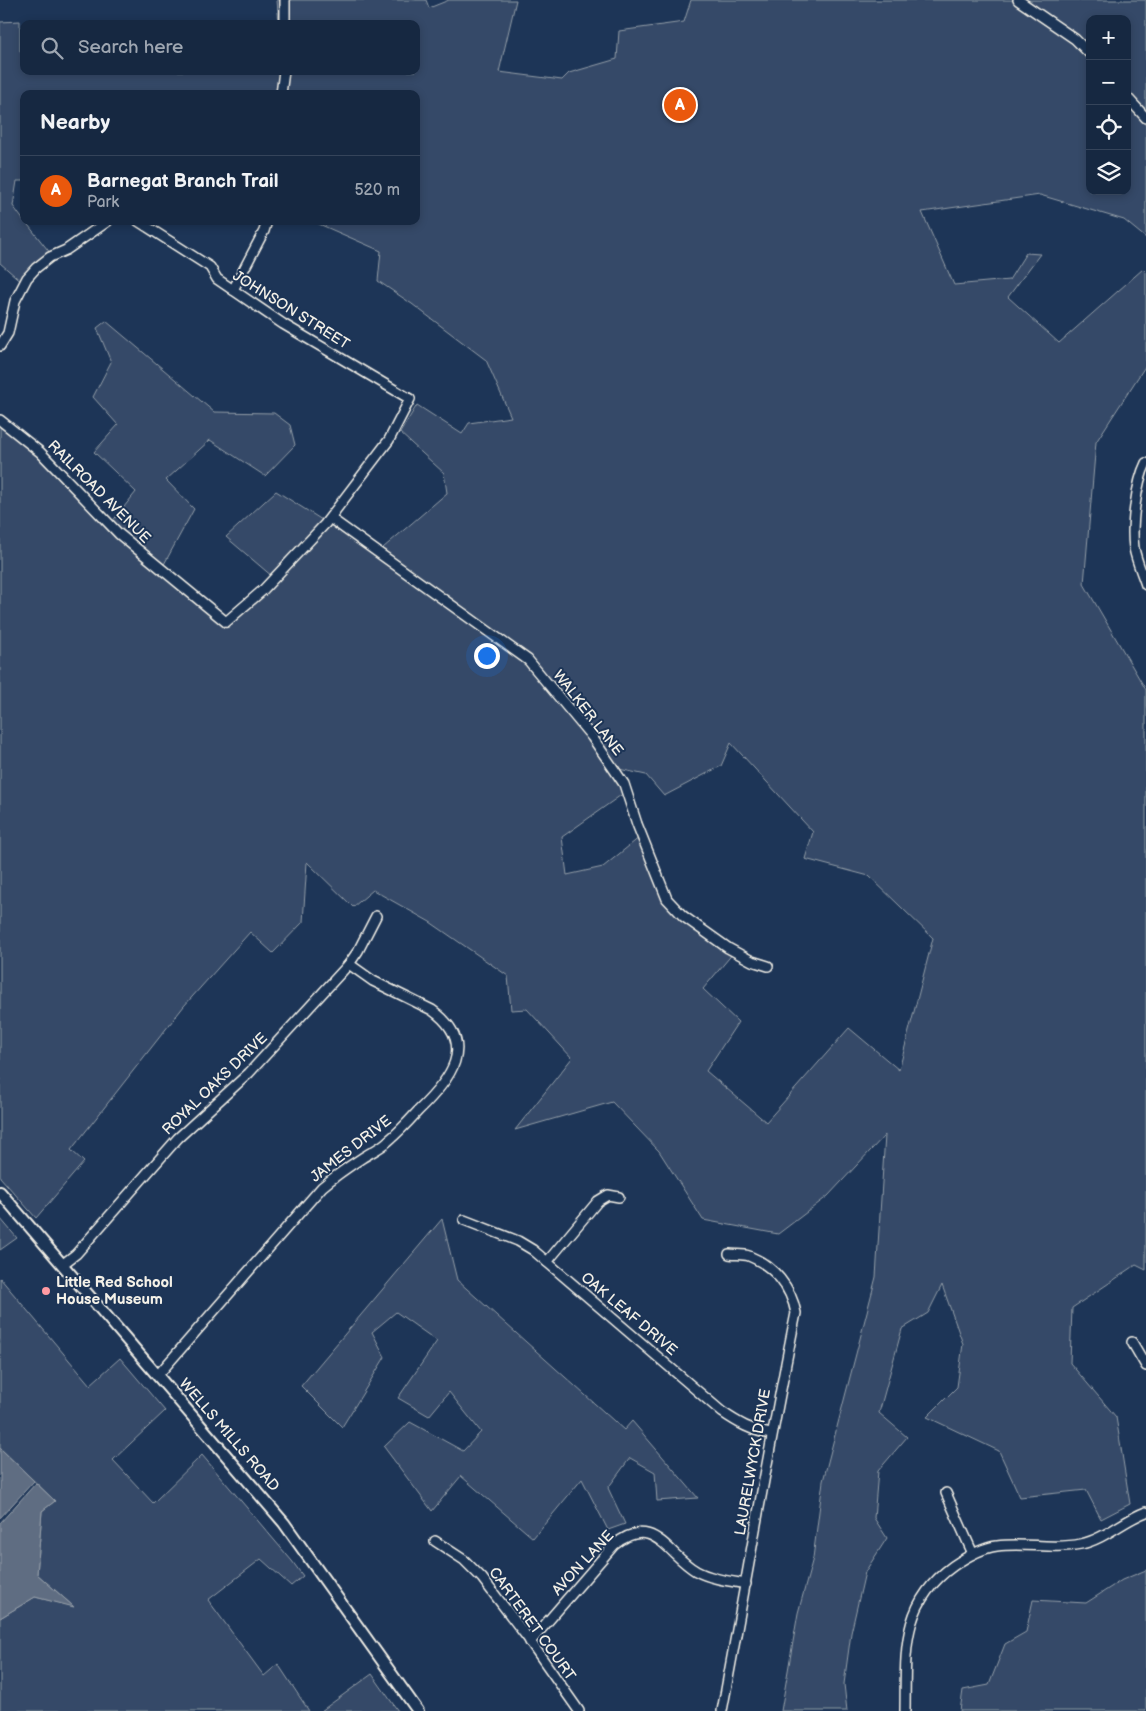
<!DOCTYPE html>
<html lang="en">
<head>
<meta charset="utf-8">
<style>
	body { margin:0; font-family:"Balsamiq Sans",sans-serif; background:#1f3048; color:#f1f3f6 }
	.controls { position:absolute; right:15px; top:15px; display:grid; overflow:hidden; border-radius:10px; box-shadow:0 2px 8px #0003 }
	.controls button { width:45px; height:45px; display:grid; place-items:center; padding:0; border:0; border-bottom:1px solid #35445a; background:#162841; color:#f1f3f6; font:25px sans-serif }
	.you { position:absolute; left:486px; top:655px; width:18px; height:18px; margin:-12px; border:4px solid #fff; border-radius:50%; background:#1a73e8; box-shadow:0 0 0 8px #1a73e833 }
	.badge { display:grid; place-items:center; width:32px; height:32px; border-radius:50%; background:#ea580c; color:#fff; font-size:16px; font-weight:700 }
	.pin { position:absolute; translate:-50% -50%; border:2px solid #fff; box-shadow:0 1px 5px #0006 }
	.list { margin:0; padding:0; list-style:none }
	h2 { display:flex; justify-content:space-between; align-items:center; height:65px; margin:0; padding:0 20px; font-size:21px }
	h2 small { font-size:16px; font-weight:400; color:#9ea6b1 }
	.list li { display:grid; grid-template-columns:32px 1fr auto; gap:15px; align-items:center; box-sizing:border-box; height:70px; padding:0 20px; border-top:1px solid #35445a }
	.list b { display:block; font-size:19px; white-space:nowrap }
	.list p { margin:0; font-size:16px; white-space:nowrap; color:#9ea6b1 }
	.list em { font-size:16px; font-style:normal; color:#9ea6b1 }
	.icon { flex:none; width:28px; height:28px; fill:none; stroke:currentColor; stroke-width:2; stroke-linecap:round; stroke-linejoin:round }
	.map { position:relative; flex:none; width:1146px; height:1711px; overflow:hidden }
	.search { position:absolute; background:#162841; box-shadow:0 2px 8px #0003; left:20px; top:20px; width:400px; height:55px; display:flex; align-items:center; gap:12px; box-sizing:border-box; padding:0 18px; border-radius:10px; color:#9ea6b1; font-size:19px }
	.panel { position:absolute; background:#162841; box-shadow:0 2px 8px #0003; left:20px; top:90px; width:400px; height:135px; border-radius:10px }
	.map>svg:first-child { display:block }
</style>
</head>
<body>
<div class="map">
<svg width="1146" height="1711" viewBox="0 0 1146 1711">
	<rect width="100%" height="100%" fill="#1d3557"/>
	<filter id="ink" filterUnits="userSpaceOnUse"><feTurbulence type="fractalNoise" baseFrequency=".02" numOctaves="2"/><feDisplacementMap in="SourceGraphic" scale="10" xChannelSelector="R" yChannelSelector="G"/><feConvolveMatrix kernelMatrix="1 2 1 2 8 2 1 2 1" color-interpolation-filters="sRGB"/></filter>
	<g filter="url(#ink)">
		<g fill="#354a67" stroke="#949ea8" fill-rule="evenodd">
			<path d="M277 0H426L429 8 449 0H516L499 72 562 80 569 73 617 59 619 31 684 22 691 0H1146V238L1124 220 1040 195 922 212 954 285 1009 280 1026 253 1040 254 1008 297 1059 343 1143 269 1146 272V365L1096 442 1084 584 1146 690V1270L1136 1265 1072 1308 1070 1363 1116 1417 1130 1504 1101 1519 1086 1490 1020 1497 999 1451 927 1417 957 1387 963 1344 942 1285 928 1313 902 1329 879 1413 907 1437 878 1471 874 1518 887 1538 865 1572 851 1633 844 1684 847 1711H781L798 1613 813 1558 823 1481 876 1277 885 1135 828 1196 778 1234 703 1220 659 1151 612 1102 515 1130 572 1058 527 1009 511 1010 508 976 430 922 373 890 353 907 307 862 303 922 273 953 250 932 184 1006 71 1150 84 1162 36 1218 0 1177V419L32 439 111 523 136 492 94 452 118 425 93 397 111 362 97 328 106 321 214 412 274 413 290 425 295 445 265 476 210 440 166 480 194 509 162 568 226 622 273 577 226 537 276 491 376 554 447 493 444 473 400 433 417 405 462 434 469 423 511 417 486 360 412 304 378 281 381 251 312 221H416V94H24V181H17L13 206 24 221H25L55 259 23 283 0 263V22L20 21V51H24V71H416V24H279ZM1090 19H1127V191H1090ZM731 743 813 832 805 859 869 876 933 938 899 1070 849 1028 766 1122 706 1071 738 1022 703 989 734 952 669 896 640 837 603 867 567 875 562 837 624 793 619 769 646 775 664 796 721 766Z"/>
			<polygon points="0,1218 17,1238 0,1250"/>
			<polygon points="442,1219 457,1280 624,1430 632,1421 698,1498 657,1501 655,1472 630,1458 608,1488 625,1524 608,1530 582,1479 533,1538 461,1476 432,1511 384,1447 410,1422 463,1451 481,1432 449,1392 429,1416 398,1398 437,1341 396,1312 372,1332 385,1357 342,1427 301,1386"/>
			<polygon points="0,1278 90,1385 120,1358 165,1411 113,1460 153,1503 202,1455 292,1561 303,1576 291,1586 261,1559 208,1600 264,1676 278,1664 309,1711 0,1711 0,1618 35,1597 73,1606 37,1574 42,1511 55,1501 0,1448"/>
			<polygon points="1146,1570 1146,1711 960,1711 963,1690 989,1685 1005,1644 1026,1632 1033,1600 1086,1603 1122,1580"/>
			<polygon points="372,1674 398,1711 321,1711"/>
		</g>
		<g fill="#5e6d82" stroke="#9aa2ab">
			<polygon points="0,1448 34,1481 0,1518"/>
			<polygon points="36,1483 55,1501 42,1511 37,1574 74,1607 35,1597 0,1618 0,1523"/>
		</g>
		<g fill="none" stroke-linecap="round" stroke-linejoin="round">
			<g stroke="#f4f1e8" stroke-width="12">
				<g id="minor">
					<polyline points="285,0 285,24"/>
					<polyline points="1018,0 1075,39 1090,54"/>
					<polyline points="281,94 284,71"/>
					<polyline points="1127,97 1146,118"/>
					<polyline points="233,290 264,231 267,221"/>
					<polyline points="0,346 8,333 15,301 27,278 36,268 50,257 66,250 108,221"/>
					<polyline points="0,420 40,452 119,534 226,622 263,590 325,524 389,440 410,399 283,324 217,279 210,267 138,221"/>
					<path d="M1146 463C1136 483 1131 526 1134 548 1136 560 1142 573 1146 585"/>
					<polyline points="330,518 528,660 592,737 624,784 637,824 667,899 683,916 728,948 752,961 768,966"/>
					<path d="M464 1220 518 1241 533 1250 722 1412C738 1423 752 1431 771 1434"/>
					<polyline points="547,1262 598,1201 608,1195 619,1197"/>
					<polyline points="63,1264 76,1254 178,1138 249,1073 349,964 358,951 376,916"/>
					<polyline points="1132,1342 1146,1366"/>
					<path d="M158 1375 322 1187C335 1176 348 1167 362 1158 371 1152 381 1148 388 1141 399 1132 409 1121 418 1111 449 1081 480 1044 432 1010L373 981 349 964"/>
					<polyline points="946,1493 973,1554"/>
					<polyline points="435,1541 464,1560 482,1578 527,1637 579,1711"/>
					<path d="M530 1642 614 1545C653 1513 667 1554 696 1571 711 1579 729 1581 746 1584"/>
					<path d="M722 1711C747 1578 769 1445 796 1313 791 1287 774 1266 749 1256 744 1254 735 1255 729 1254"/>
					<path d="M905 1711C906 1653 900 1604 953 1566 966 1557 981 1548 997 1546 1025 1542 1053 1550 1081 1544 1105 1539 1124 1520 1146 1512"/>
				</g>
			</g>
			<g stroke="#f4f1e8" stroke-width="14">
				<polyline id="major" points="0,1192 284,1523 418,1711"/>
			</g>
			<use href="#minor" stroke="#1d3557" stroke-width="9"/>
			<use href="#major" stroke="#1d3557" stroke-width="10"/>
		</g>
	</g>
	<circle fill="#ff9aa2" stroke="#1d3557" stroke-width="2" cx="46" cy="1291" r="5"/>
	<g text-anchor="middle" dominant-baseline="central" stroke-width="4" stroke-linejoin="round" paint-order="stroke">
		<g font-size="15" fill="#f4f1e8" stroke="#1d3557">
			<text transform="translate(291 310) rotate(32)">JOHNSON STREET</text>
			<text transform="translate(99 492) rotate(45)">RAILROAD AVENUE</text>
			<text transform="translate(588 713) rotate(52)">WALKER LANE</text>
			<text transform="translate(215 1084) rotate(-44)">ROYAL OAKS DRIVE</text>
			<text transform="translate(351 1149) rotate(-38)">JAMES DRIVE</text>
			<text transform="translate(629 1314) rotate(40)">OAK LEAF DRIVE</text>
			<text transform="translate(229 1435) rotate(49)">WELLS MILLS ROAD</text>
			<text transform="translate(753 1462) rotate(-80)">LAURELWYCK DRIVE</text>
			<text transform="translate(583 1563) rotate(-47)">AVON LANE</text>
			<text transform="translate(532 1624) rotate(54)">CARTERET COURT</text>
		</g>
		<g font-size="15" font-weight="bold" fill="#f4f1e8" stroke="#1d3557" text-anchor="start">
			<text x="56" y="1282">Little Red School<tspan x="56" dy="17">House Museum</tspan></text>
		</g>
	</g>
</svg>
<div class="controls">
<button>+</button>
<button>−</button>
<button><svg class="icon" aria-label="locate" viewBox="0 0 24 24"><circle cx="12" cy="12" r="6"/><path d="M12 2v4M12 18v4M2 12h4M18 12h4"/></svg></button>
<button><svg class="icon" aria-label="layers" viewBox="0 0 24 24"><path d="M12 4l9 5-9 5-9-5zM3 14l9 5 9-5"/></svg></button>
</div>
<div class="you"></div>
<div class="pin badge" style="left:680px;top:105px">A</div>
<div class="search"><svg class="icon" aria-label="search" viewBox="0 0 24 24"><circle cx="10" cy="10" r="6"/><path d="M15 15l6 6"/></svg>Search here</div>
<section class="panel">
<h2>Nearby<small></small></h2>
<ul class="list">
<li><span class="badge">A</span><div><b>Barnegat Branch Trail</b><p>Park</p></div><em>520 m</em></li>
</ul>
</section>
</div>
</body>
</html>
